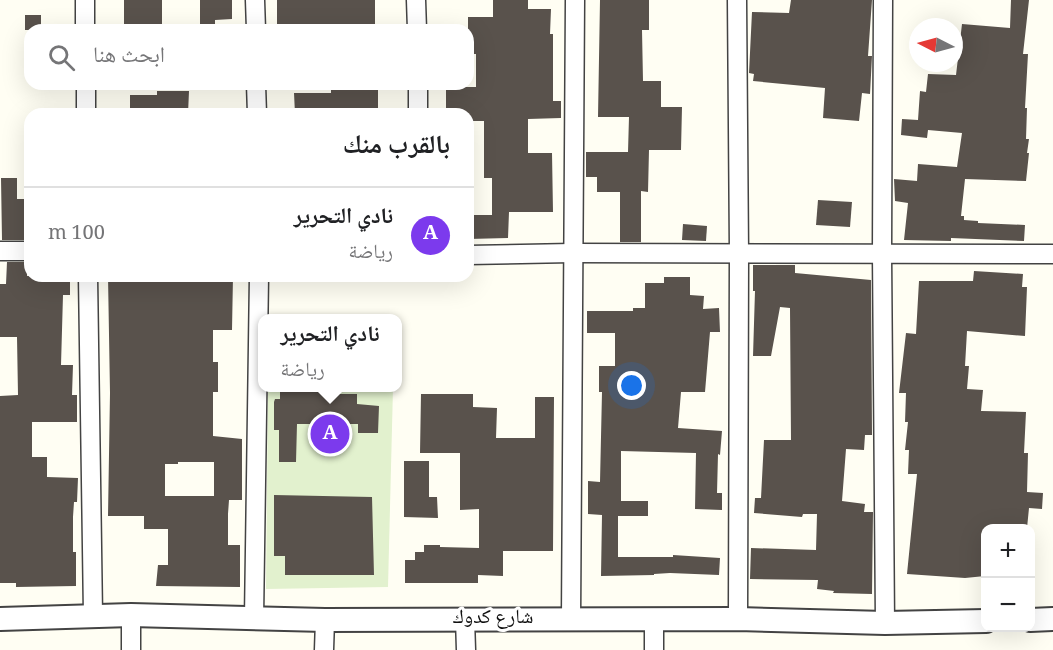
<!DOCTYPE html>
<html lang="ar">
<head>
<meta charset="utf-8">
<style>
	body { margin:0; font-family:Georgia,"Noto Naskh Arabic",serif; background:#f2f2f2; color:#202124; direction:rtl }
	.controls { position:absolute; right:18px; bottom:18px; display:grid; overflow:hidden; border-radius:12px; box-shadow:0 6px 24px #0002 }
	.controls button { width:54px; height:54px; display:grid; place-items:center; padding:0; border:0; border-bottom:2px solid #e0e0e0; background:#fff; color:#202124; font:30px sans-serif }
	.compass { position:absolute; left:909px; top:18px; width:54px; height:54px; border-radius:50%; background:#fff; box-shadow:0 6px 24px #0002; rotate:276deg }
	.you { position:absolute; left:632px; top:386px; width:21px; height:21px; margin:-15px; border:4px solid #fff; border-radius:50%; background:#1a73e8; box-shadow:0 0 0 9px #1a73e833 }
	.badge { display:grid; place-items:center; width:39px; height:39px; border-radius:50%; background:#7c3aed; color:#fff; font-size:20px; font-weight:700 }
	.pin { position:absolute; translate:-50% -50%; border:3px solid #fff; box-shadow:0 2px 6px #0006 }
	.popup { position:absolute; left:258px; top:314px; width:144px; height:78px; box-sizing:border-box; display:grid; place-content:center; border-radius:12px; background:#fff; filter:drop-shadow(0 2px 4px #0005); font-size:20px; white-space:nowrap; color:#757577 }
	.popup b { font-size:22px; color:#202124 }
	.popup::after { content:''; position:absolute; left:50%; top:100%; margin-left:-12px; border:12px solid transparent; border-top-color:#fff }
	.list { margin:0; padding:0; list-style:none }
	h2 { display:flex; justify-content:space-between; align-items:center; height:78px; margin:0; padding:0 24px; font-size:26px }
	h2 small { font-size:20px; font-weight:400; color:#757577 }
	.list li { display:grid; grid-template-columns:39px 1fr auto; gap:18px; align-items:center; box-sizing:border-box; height:96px; padding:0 24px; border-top:2px solid #e0e0e0 }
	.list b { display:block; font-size:22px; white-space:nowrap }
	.list p { margin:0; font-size:20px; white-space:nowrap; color:#757577 }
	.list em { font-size:20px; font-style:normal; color:#757577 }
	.icon { flex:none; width:33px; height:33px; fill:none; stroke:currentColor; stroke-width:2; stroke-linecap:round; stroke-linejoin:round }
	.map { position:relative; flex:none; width:1053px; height:650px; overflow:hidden; direction:ltr }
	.search { position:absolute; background:#fff; box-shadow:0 6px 24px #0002; left:24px; top:24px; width:450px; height:66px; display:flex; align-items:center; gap:15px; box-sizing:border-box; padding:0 21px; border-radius:18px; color:#757577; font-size:22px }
	.panel { position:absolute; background:#fff; box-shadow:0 6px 24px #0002; left:24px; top:108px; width:450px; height:174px; border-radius:18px; direction:rtl }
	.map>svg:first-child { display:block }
</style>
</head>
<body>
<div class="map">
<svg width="1053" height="650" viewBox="0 0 1053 650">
	<rect width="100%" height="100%" fill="#fffef3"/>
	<polygon fill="#e2f1ce" points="268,388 393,388 388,587 266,589"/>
	<g fill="#59524c" fill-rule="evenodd">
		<rect x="124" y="0" width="38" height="30"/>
		<polygon points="200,0 232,0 232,19 215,20 215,30 200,30"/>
		<polygon points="277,0 375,0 375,24 338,24 338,30 277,30"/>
		<polygon points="493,0 528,0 528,9 551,9 550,34 553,34 553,101 561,101 561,118 528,119 528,153 552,153 553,212 509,212 508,238 468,239 468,215 492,215 492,178 484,178 484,121 468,121 468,114 446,114 446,87 476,87 476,54 468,54 468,17 493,17"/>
		<polygon points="600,0 649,0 649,30 642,30 643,81 661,81 661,107 682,107 681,150 649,150 648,192 641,191 641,242 620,242 620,192 597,192 597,177 586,177 586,152 628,152 629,117 598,117"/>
		<polygon points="791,0 872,0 868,56 872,56 870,94 862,93 859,121 823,118 825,88 753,81 754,74 749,73 752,12 789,13"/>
		<polygon points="1011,0 1029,0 1023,54 1028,54 1025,108 1027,108 1026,139 1029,139 1027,153 1029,153 1026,181 965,179 961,216 964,216 964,220 978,221 978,223 1025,225 1024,241 951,238 951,241 904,240 908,203 895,201 894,179 917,181 918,164 957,167 962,133 928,130 927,138 901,135 902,119 918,120 920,91 926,92 928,74 956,75 962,24 1010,28"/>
		<rect x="25" y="15" width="16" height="15"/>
		<polygon points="331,84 378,84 378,114 295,114 294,93 331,93"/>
		<polygon points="157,91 189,91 188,114 141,114 141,112 130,112 130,95 157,95"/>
		<polygon points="1,178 17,178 17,199 30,199 30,240 2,240"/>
		<polygon points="818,200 852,202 850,227 816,225"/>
		<polygon points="683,224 707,226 706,241 682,240"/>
		<polygon points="7,262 27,262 27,276 70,276 70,295 63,295 61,365 73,365 72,395 77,395 77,422 32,422 32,457 47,457 47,477 78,478 77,502 74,502 73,517 73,552 76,552 76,586 16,587 16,583 0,583 0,396 18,395 17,337 0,337 0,284 6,284"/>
		<polygon points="753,265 795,265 795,273 871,280 872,435 865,435 864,450 846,449 842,501 865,504 864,512 873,512 872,594 833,593 834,591 817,589 818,580 750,579 751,548 816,550 817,514 803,514 802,517 754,513 755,498 761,498 764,440 791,440 790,308 780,307 771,356 753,356 755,291 753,291"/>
		<polygon points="974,271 1023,274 1022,287 1027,287 1025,336 967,331 965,366 969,366 967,389 983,390 981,411 1026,412 1024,453 1028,453 1027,492 1043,493 1042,509 1029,508 1027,528 986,528 985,576 965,578 907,574 917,474 908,474 909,450 905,450 908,422 905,422 906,393 899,393 906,333 916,334 919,281 973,281"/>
		<path d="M108 276H233L232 330H213V362H218V392H213V436L242 439V500H229L228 514V545H240V587L156 586 158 565H168V529H144V516H108L110 393ZM178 462H214V496H165V464H178Z"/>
		<polygon points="664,277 690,277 690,295 704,296 703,309 719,308 720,332 710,332 705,392 681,392 678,428 722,431 720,455 718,454 717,493 722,493 722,510 695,509 696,453 621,451 621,501 648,501 648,516 618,516 618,557 673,557 673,555 720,558 719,575 670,573 654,574 654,575 601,576 602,515 588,514 588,481 600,482 602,392 599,392 599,366 615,366 615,333 587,333 587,311 633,311 633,308 645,308 645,283 664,283"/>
		<polygon points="280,387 297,387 297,390 333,391 333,394 357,394 357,404 379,406 378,433 358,433 358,424 297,424 296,462 279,462 279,430 274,430 274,402 275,399 280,399"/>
		<polygon points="421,394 473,394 473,407 497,408 496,438 535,438 535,397 554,397 553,551 503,551 503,576 478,575 478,583 405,583 405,560 415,560 415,552 424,552 424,545 440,545 440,547 479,548 479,509 460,510 460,453 420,453"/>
		<polygon points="404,461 429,461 429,497 437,497 438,518 404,517"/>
		<polygon points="274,495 372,497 374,575 285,575 285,556 274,556"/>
	</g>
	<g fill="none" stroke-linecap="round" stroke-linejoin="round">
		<g stroke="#434343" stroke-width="21">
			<g id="minor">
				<polyline points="85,0 85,30"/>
				<polyline points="255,0 256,30"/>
				<polyline points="416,0 417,30"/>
				<polyline points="737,0 739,253 738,619"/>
				<polyline points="883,0 882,254 885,623"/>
				<polyline points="86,84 86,114"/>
				<polyline points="256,84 257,114"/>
				<polyline points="418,84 418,114"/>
				<polyline points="0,251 30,251"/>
				<polyline points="468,255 572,253 1053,254"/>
				<polyline points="88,276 93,615"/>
				<polyline points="254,618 259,276"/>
				<polyline points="465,619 466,650"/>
				<polyline points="571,619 575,0"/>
				<polyline points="131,650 131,615"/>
				<polyline points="324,650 325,620"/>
				<polyline points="654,650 654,619"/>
			</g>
		</g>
		<g stroke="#434343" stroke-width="26">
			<g id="tertiary">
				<polyline points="0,619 131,615 325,620 738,619 885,623 986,621"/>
				<polyline points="1030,620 1053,619"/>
			</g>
		</g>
		<use href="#minor" stroke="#fff" stroke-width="18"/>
		<use href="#tertiary" stroke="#fff" stroke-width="22"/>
	</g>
	<g text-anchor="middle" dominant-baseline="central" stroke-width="6" stroke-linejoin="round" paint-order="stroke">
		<g font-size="20" fill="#101010" stroke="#fff">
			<text x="493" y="619">شارع كدوك</text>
		</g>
	</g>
</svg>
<div class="controls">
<button>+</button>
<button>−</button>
</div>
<svg class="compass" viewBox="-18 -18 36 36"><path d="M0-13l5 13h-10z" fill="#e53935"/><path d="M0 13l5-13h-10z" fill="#757577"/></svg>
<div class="you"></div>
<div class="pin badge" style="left:330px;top:434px">A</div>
<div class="popup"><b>نادي التحرير</b>رياضة</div>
<div class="search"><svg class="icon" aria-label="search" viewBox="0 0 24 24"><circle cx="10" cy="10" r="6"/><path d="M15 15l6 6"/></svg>ابحث هنا</div>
<section class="panel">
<h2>بالقرب منك<small></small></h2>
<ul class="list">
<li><span class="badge">A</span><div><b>نادي التحرير</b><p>رياضة</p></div><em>100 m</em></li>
</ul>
</section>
</div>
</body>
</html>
